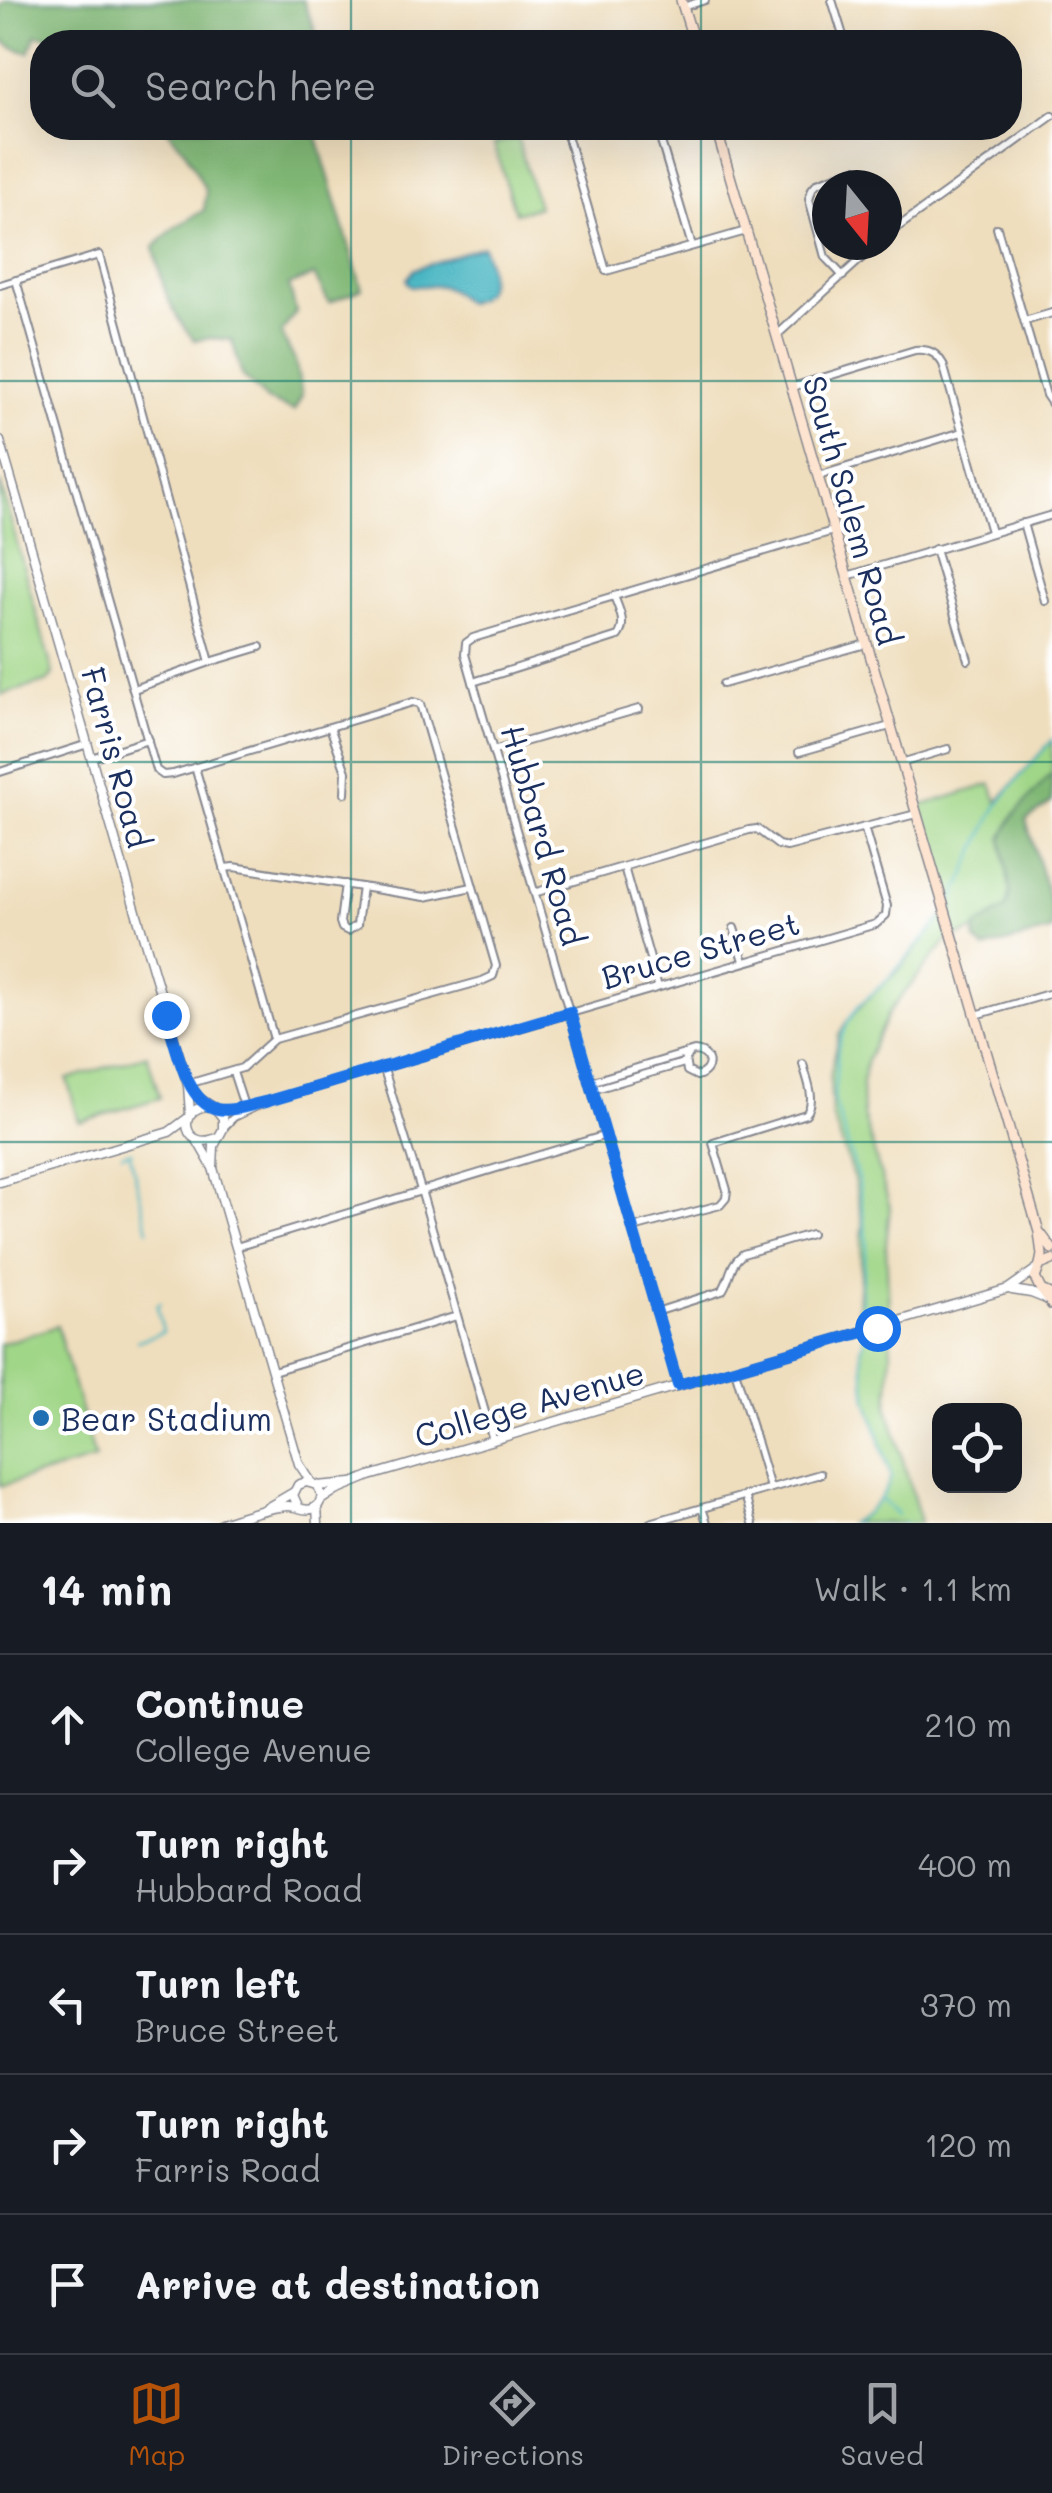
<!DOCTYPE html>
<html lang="en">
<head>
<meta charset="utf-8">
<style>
	body { margin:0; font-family:Mali,sans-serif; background:#242831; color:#f1f3f6 }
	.controls { position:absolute; right:30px; bottom:30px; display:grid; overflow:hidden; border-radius:20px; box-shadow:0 10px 40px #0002 }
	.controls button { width:90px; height:90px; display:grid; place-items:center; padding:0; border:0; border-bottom:2px solid #363941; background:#171b24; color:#f1f3f6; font:50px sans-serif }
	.compass { position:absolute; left:812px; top:170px; width:90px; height:90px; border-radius:50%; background:#171b24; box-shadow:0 10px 40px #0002; rotate:162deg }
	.stop { position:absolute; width:30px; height:30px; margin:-22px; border:8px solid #1a73e8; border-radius:50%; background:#fff }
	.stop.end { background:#1a73e8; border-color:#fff; box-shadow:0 2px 10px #0008 }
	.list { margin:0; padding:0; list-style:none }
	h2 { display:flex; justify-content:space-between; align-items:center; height:130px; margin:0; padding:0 40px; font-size:42px }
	h2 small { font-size:32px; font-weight:400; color:#9ea1a6 }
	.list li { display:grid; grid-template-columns:65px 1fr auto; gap:30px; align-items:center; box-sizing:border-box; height:140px; padding:0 40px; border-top:2px solid #363941 }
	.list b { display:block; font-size:38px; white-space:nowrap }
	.list p { margin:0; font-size:32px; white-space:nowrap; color:#9ea1a6 }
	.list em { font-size:32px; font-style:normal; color:#9ea1a6 }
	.icon { flex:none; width:55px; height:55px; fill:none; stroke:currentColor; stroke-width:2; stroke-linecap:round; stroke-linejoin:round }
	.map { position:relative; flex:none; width:1052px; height:1523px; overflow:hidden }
	.search { position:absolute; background:#171b24; box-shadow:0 10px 40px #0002; left:30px; right:30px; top:30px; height:110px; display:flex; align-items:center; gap:25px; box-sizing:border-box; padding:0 35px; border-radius:40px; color:#9ea1a6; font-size:38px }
	.sheet { height:830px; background:#171b24 }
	nav { display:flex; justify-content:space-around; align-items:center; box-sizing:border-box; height:140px; border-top:2px solid #363941; background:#171b24; font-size:28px; color:#9ea1a6 }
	nav a { display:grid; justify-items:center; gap:5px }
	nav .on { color:#b45309 }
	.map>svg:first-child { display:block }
</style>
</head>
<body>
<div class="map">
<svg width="1052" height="1523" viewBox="0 0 1052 1523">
	<rect width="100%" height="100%" fill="#fff"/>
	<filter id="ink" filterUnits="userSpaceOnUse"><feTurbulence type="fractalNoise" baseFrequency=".01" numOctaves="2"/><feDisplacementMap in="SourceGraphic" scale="20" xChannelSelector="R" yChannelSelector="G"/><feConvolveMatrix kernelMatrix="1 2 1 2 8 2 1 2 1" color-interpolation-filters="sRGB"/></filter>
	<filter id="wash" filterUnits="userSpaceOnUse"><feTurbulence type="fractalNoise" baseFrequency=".0048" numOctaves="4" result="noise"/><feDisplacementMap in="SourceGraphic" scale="40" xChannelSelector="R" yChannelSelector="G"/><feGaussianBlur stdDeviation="2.25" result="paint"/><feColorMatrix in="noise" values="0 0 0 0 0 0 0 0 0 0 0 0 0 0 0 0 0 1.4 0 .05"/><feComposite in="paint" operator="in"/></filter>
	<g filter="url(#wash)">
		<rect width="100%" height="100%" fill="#efdebd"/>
		<g fill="#a0d687" stroke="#5e8272" stroke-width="2.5">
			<polygon points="517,137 538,207 515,213 494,144"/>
			<polygon points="0,482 53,673 51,678 46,682 0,695"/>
			<path d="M1052 740V780L1012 828 1028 913 948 939 889 1012 867 1060 862 1083 863 1114 890 1207 886 1245 891 1352 888 1408 921 1523H850C869 1512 885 1500 891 1476L867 1399 861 1349 864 1342 863 1323 858 1309 863 1225 854 1179 832 1115 830 1076 839 1035 845 1024 867 999 898 971 951 907 920 806 991 784 997 802Z"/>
			<polygon points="147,1055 160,1098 79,1122 67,1079"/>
			<polygon points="57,1326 95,1459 0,1486 0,1344"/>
		</g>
		<g fill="#80b774" stroke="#4e7369" stroke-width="2.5">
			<polygon points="8,0 303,0 317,36 314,42 58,42 52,37 36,35 29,53 12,47 0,39 0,5"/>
			<path d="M166 128H314L362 289 329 303 314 275 289 285 296 312 281 333 295 361 302 395 294 411 267 400 242 375 232 340 213 338 194 340C167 308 163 287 154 247L174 228 204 210 206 191 185 151Z"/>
			<polygon points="1052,773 1052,802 1026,820 1052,908 1052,930 984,949 974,939 977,926 1006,908 1010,891 1002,839 1013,816"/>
		</g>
		<path fill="#48b6c2" stroke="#327290" stroke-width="2.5" d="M483 246C491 270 497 296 465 303L451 290 441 286H412L408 283 407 279 415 269Z"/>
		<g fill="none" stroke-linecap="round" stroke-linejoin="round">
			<g stroke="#48b6c2" stroke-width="2.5">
				<path d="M949 907C968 875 978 839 997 807 1012 783 1034 762 1052 740"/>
				<polyline points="122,1154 132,1151"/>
				<polyline points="130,1154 148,1230"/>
				<polyline points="863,1326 861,1287 867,1243 858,1179 834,1099 838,1046 847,1023 859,1005 886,981 942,918"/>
				<polyline points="137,1341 163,1332 157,1306 160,1302"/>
				<polyline points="881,1499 897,1515"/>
				<path d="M850 1523C870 1512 884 1501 891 1476L867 1399 861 1349 864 1342 863 1334"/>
				<polyline points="904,1523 905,1523"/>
			</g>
		</g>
	</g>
	<g filter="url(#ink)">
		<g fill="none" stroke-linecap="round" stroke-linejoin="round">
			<g stroke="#85868e" stroke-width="10">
				<g id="minor">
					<polyline points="832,0 845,42"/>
					<polyline points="683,7 705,0"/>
					<polyline points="565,128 606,271 746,231"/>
					<polyline points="657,128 692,246"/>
					<polyline points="997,228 1046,395 1052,404"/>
					<polyline points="887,235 1052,116"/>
					<polyline points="843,276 825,257 809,199 812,189 817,183 855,169"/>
					<polyline points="16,280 156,770 163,775 173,774 413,702 420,704 496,966 493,976 482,981 274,1039 242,1068 188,1084"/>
					<polyline points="0,285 99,255 210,662"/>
					<polyline points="1025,321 1052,313"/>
					<polyline points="777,335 876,245"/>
					<path d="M792 387 915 350C928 349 936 352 943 364L991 532"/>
					<polyline points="818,476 962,432"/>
					<polyline points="1023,523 1045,601"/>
					<polyline points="935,549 968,660"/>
					<polyline points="847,576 1052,515"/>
					<path d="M473 682 618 636C627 624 619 609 614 596"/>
					<polyline points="723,684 866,644"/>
					<polyline points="134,689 210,662 260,647"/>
					<polyline points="330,727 346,772 345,793"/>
					<polyline points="493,751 639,709"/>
					<polyline points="799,752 890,726"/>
					<polyline points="91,758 148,740"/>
					<polyline points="901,763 948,749"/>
					<polyline points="195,767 274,1039"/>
					<polyline points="0,772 88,744"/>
					<polyline points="624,867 658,987"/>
					<polyline points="224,868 234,867 425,897 472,887"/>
					<polyline points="345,884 340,922 342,928 348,931 357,925 362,887"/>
					<polyline points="537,892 749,830 757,829 778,845 787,847 916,814"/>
					<polyline points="734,928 744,961"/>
					<polyline points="976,1015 1052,993"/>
					<polyline points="383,1066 421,1190 493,1440"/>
					<polyline points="233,1072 244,1106"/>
					<path d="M590 1082 694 1051C712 1052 714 1071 697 1076L687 1071 685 1059 690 1053"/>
					<polyline points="592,1090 684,1063"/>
					<polyline points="217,1109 231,1110 265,1102 876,924 886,915 887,906 864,827"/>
					<polyline points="224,1127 234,1117 259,1105"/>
					<path d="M633 1228 720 1205 726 1198 727 1190 713 1143 806 1114C817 1100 807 1080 803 1064"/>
					<polyline points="236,1247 606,1135"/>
					<path d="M656 1312 722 1291C731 1278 729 1264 743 1254L811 1234"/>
					<polyline points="735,1370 770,1488"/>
					<polyline points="273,1371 457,1316"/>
					<polyline points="678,1385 473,682 465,654 466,643 473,638 833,531"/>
					<polyline points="745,1495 753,1523"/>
					<polyline points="702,1508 707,1523"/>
					<polyline points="650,1523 820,1474"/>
				</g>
			</g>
			<g stroke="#85868e" stroke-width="11">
				<g id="tertiary">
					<path d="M0 441C63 656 122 871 188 1085L190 1114"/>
					<polyline points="188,1085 199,1098 216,1109 223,1118 223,1129 214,1146 213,1167"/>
					<path d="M209 1106C173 1108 185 1154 218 1137"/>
					<polyline points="197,1140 213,1168 299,1464 312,1483"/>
					<polyline points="0,1182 169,1132 188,1118"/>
					<polyline points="1012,1290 1031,1293 1046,1299"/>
					<polyline points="317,1486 352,1483"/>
					<polyline points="321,1500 336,1490 370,1476 1008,1289 1038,1268"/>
					<polyline points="317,1506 318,1523"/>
					<polyline points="265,1509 294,1492"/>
					<path d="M221 1523C243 1516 265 1508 287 1506 296 1505 303 1512 312 1509 320 1506 319 1503 322 1496L317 1485 306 1482 298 1485 293 1495 298 1506"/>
				</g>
			</g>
			<g stroke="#85868e" stroke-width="12">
				<g id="secondary">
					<polyline points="681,0 694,42"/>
					<polyline points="716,128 1039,1232 1042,1255 1040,1265"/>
					<polyline points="1041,1234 1052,1249"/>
					<polyline points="1052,1260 1040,1265 1035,1278 1041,1290 1052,1295"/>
					<polyline points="1043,1292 1052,1305"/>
				</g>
			</g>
			<use href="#minor" stroke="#fff" stroke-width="6"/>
			<use href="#tertiary" stroke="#fff" stroke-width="8"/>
			<use href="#secondary" stroke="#fde4d1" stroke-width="9"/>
		</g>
	</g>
	<g fill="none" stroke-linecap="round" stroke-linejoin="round" filter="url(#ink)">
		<path stroke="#1a73e8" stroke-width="12" d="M166 1015C176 1043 185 1102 217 1109 232 1112 250 1105 265 1102L570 1012 678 1385 877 1328"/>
	</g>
	<path fill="none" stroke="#0f766e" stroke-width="2.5" stroke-opacity="0.55" d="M351 0V42M701 0V42M351 128V1523M701 128V1523M0 381H1052M0 762H1052M0 1142H1052"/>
	<circle fill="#1f6fb2" stroke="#fff" stroke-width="4" cx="41" cy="1418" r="10"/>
	<g text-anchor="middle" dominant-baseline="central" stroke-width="8" stroke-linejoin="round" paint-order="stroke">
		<g font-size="32" fill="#1b2f5e" stroke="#fff">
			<text transform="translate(853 510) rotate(74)">South Salem Road</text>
			<text transform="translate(117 757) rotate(75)">Farris Road</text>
			<text transform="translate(544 835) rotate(74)">Hubbard Road</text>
			<text transform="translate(700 949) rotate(-16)">Bruce Street</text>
			<text transform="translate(529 1403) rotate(-16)">College Avenue</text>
		</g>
		<g font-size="32" fill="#1b2f5e" stroke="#fff" text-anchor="start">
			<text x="61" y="1418">Bear Stadium</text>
		</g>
	</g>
</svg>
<div class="controls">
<button><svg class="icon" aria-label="locate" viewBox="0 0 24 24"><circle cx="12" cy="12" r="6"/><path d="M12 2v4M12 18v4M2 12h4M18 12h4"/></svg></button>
</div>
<svg class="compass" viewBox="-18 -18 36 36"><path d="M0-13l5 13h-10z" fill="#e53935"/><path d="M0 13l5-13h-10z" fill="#9ea1a6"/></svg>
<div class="stop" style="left:877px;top:1328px"></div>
<div class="stop end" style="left:166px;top:1015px"></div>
<div class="search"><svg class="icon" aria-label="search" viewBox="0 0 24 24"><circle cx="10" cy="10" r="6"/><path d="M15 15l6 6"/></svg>Search here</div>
</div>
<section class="sheet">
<h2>14 min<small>Walk · 1.1 km</small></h2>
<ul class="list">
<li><svg class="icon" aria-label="ahead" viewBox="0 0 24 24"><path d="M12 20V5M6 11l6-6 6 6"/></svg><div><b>Continue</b><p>College Avenue</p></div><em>210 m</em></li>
<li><svg class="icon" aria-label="right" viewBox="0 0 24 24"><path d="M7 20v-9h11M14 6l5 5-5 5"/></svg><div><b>Turn right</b><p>Hubbard Road</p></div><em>400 m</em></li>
<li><svg class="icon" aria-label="left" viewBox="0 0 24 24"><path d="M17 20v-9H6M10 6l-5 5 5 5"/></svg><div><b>Turn left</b><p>Bruce Street</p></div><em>370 m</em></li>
<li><svg class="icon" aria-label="right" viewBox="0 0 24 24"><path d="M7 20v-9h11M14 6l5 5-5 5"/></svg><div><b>Turn right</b><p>Farris Road</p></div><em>120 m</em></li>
<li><svg class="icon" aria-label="arrive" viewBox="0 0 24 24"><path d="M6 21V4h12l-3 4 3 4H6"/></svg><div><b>Arrive at destination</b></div></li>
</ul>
</section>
<nav>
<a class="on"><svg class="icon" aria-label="map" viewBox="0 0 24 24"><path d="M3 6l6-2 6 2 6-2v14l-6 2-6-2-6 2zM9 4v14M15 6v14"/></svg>Map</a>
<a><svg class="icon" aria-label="directions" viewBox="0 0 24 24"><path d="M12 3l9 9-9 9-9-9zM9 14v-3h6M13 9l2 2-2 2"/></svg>Directions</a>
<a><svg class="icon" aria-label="saved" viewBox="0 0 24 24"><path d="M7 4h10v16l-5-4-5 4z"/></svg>Saved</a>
</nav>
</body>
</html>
